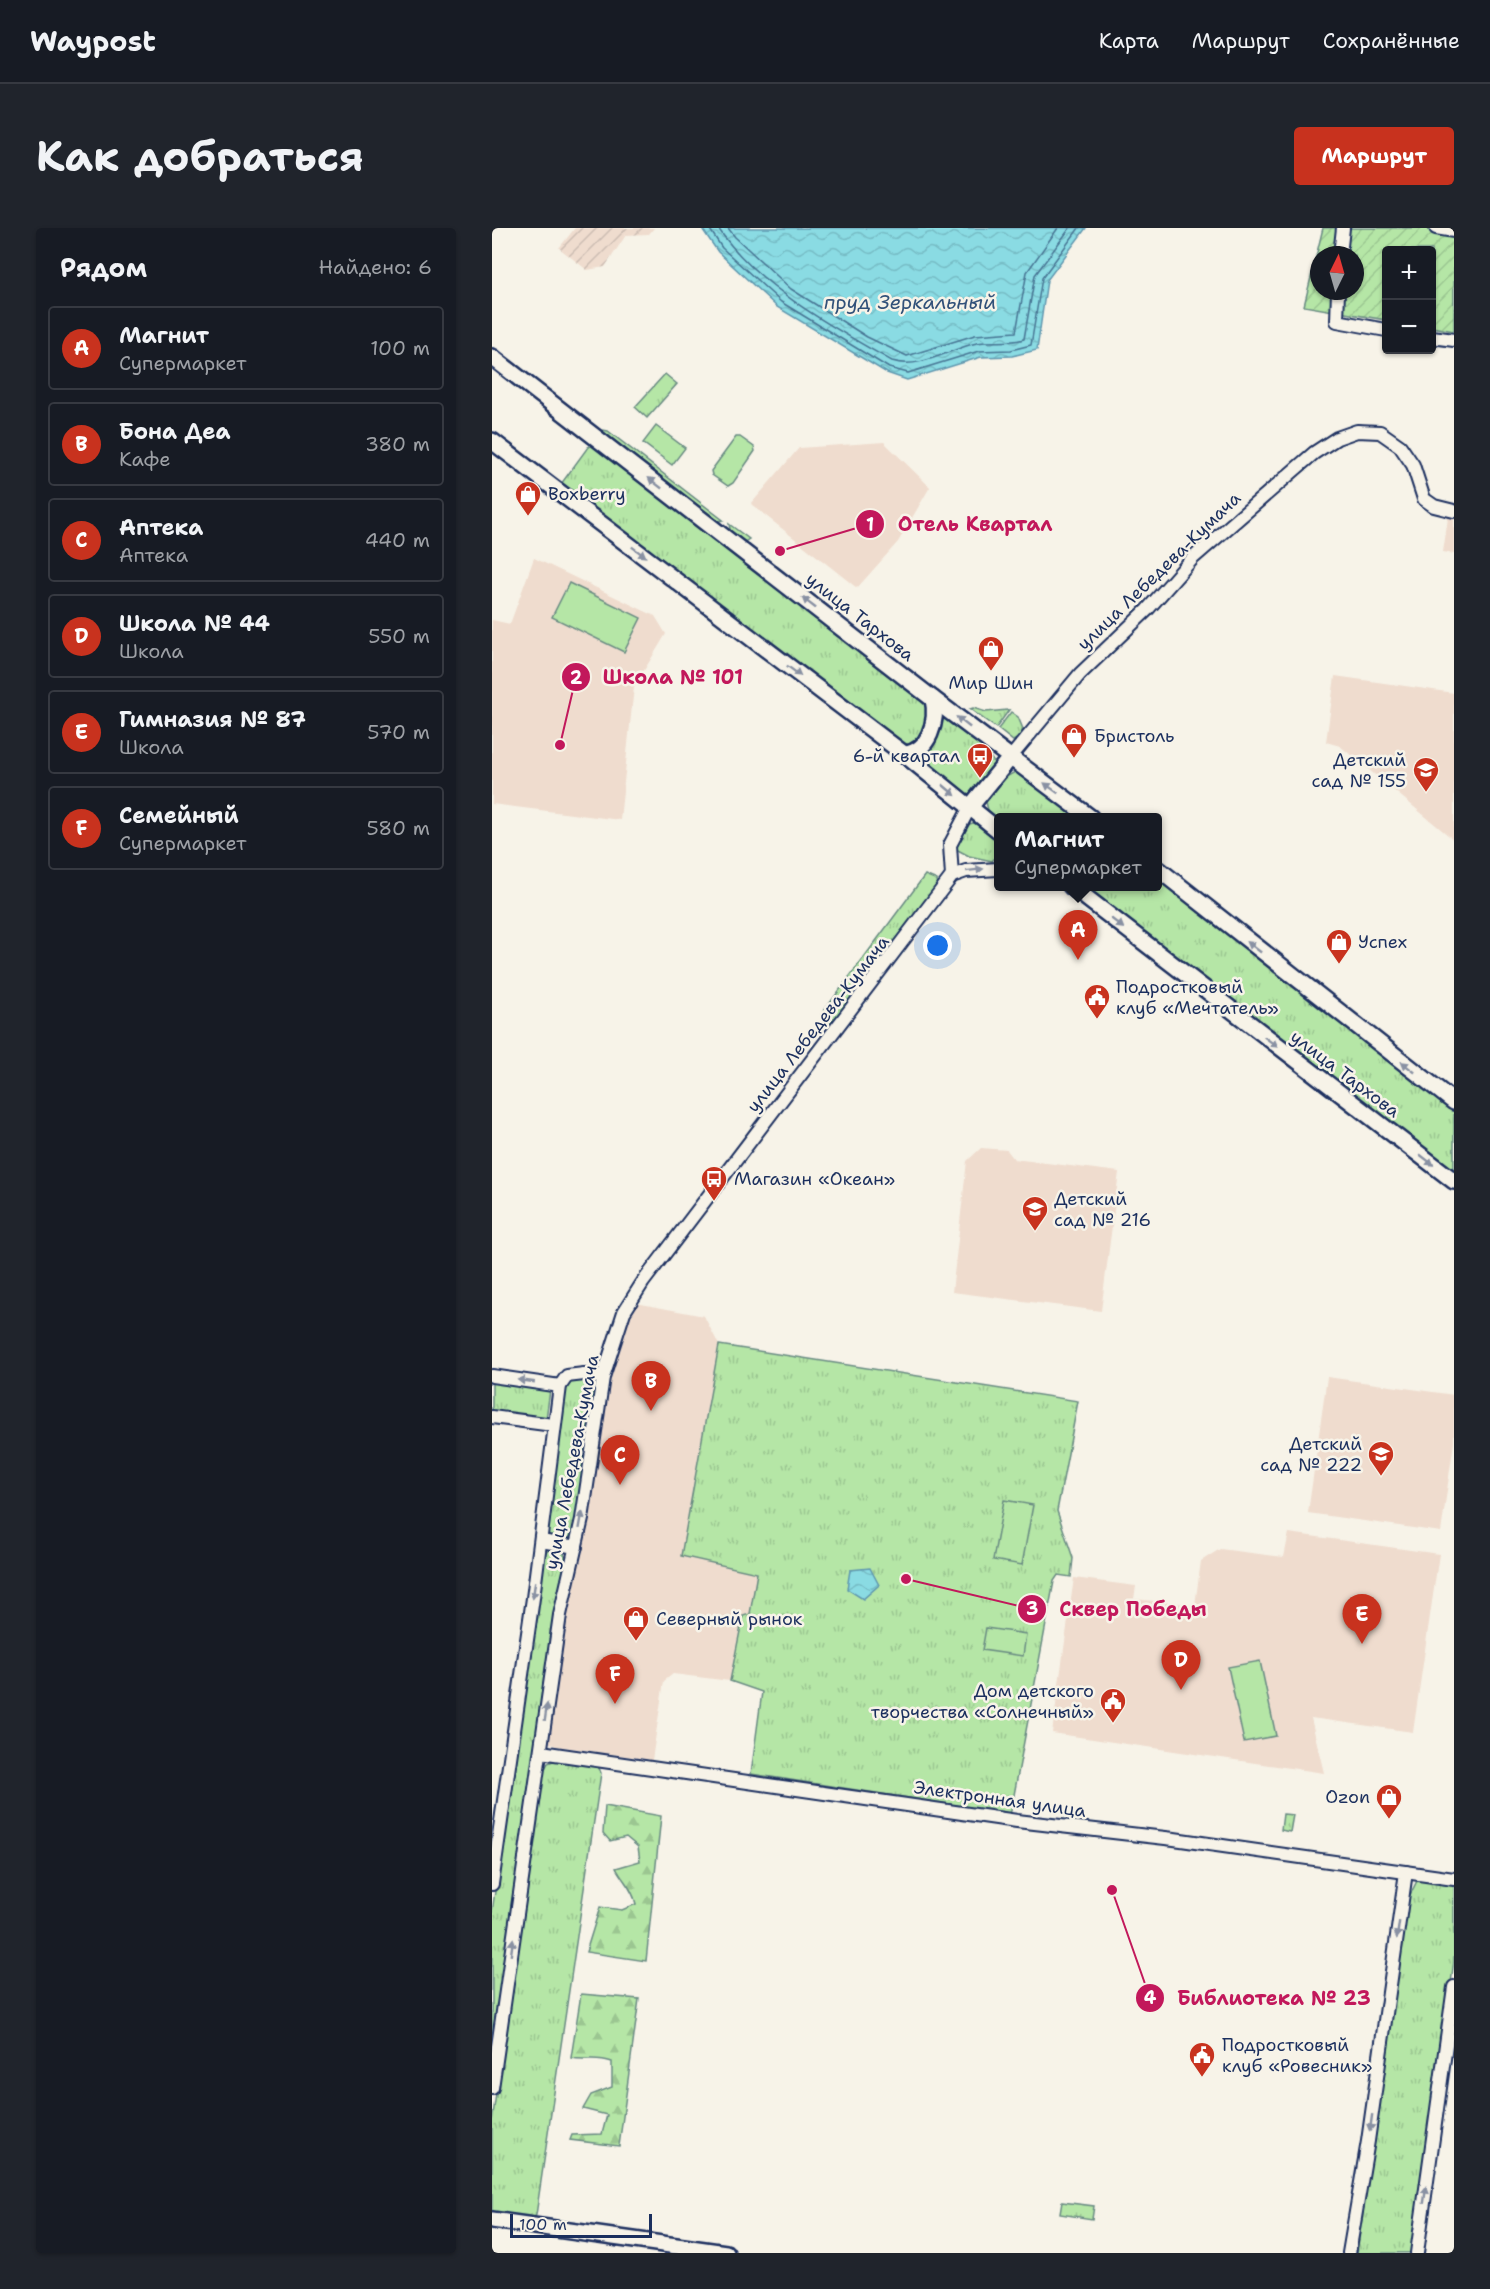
<!DOCTYPE html>
<html lang="ru">
<head>
<meta charset="utf-8">
<style>
	body { margin:0; font-family:"Shantell Sans",sans-serif; background:#20242c; color:#f1f3f6 }
	.controls { position:absolute; right:18px; top:18px; display:grid; overflow:hidden; border-radius:6px; box-shadow:0 2px 4px #0004 }
	.controls button { width:54px; height:54px; display:grid; place-items:center; padding:0; border:0; border-bottom:2px solid #363941; background:#171b24; color:#f1f3f6; font:30px sans-serif }
	.compass { position:absolute; left:818px; top:18px; width:54px; height:54px; border-radius:50%; background:#171b24; box-shadow:0 2px 4px #0004; rotate:5deg }
	.scale { position:absolute; left:18px; bottom:15px; width:142px; box-sizing:border-box; padding-left:6px; border:3px solid #1b2f5e; border-top:0; font-size:16px; line-height:21px; white-space:nowrap; color:#1b2f5e; -webkit-text-stroke:4px #f7f3e8; paint-order:stroke }
	.you { position:absolute; left:446px; top:718px; width:21px; height:21px; margin:-15px; border:4px solid #fff; border-radius:50%; background:#1a73e8; box-shadow:0 0 0 9px #1a73e833 }
	.badge { display:grid; place-items:center; width:39px; height:39px; border-radius:50%; background:#c8321e; color:#fff; font-size:20px; font-weight:700 }
	.pin { position:absolute; translate:-50% -50px; filter:drop-shadow(0 2px 3px #0008) }
	.pin::after { content:''; position:absolute; top:32px; width:21px; height:18px; background:inherit; clip-path:polygon(0 0,100% 0,50% 100%) }
	.popup { position:absolute; left:502px; top:585px; width:168px; height:78px; box-sizing:border-box; display:grid; place-content:center; border-radius:6px; background:#171b24; filter:drop-shadow(0 2px 4px #0005); font-size:20px; white-space:nowrap; color:#9ea1a6 }
	.popup b { font-size:22px; color:#f1f3f6 }
	.popup::after { content:''; position:absolute; left:50%; top:100%; margin-left:-12px; border:12px solid transparent; border-top-color:#171b24 }
	.list { margin:0; padding:0; list-style:none }
	h2 { display:flex; justify-content:space-between; align-items:center; height:78px; margin:0; padding:0 24px; font-size:26px }
	h2 small { font-size:20px; font-weight:400; color:#9ea1a6 }
	.list li { display:grid; grid-template-columns:39px 1fr auto; gap:18px; align-items:center; box-sizing:border-box; height:84px; margin:0 12px 12px; padding:0 12px; border:2px solid #363941; border-radius:6px }
	.list b { display:block; font-size:22px; white-space:nowrap }
	.list p { margin:0; font-size:20px; white-space:nowrap; color:#9ea1a6 }
	.list em { font-size:20px; font-style:normal; color:#9ea1a6 }
	.map { position:relative; flex:none; width:962px; height:2025px; overflow:hidden; border-radius:6px }
	header { display:flex; align-items:center; gap:36px; box-sizing:border-box; height:84px; padding:0 30px; background:#171b24; border-bottom:2px solid #363941 }
	header strong { font-size:28px }
	nav { display:flex; gap:33px; margin-inline-start:auto; font-size:21px }
	.intro { display:flex; align-items:center; justify-content:space-between; box-sizing:border-box; height:144px; padding:0 36px }
	h1 { margin:0; font-size:42px }
	.button { padding:15px 27px; border-radius:6px; background:#c8321e; color:#fff; font-size:21px; font-weight:700 }
	main { display:flex; gap:36px; padding:0 36px }
	aside { flex:1; background:#171b24; border-radius:6px; box-shadow:0 2px 4px #0004 }
	.map>svg:first-child { display:block }
</style>
</head>
<body>
<header>
<strong>Waypost</strong>
<nav><a>Карта</a><a>Маршрут</a><a>Сохранённые</a></nav>
</header>
<div class="intro"><h1>Как добраться</h1><a class="button">Маршрут</a></div>
<main>
<aside>
<h2>Рядом<small>Найдено: 6</small></h2>
<ul class="list">
<li><span class="badge">A</span><div><b>Магнит</b><p>Супермаркет</p></div><em>100 m</em></li>
<li><span class="badge">B</span><div><b>Бона Деа</b><p>Кафе</p></div><em>380 m</em></li>
<li><span class="badge">C</span><div><b>Аптека</b><p>Аптека</p></div><em>440 m</em></li>
<li><span class="badge">D</span><div><b>Школа № 44</b><p>Школа</p></div><em>550 m</em></li>
<li><span class="badge">E</span><div><b>Гимназия № 87</b><p>Школа</p></div><em>570 m</em></li>
<li><span class="badge">F</span><div><b>Семейный</b><p>Супермаркет</p></div><em>580 m</em></li>
</ul>
</aside>
<div class="map">
<svg width="962" height="2025" viewBox="0 0 962 2025">
	<defs>
		<pattern id="industrial-furrows" width="10" height="10" patternUnits="userSpaceOnUse" patternTransform="scale(1.5)"><rect width="10" height="10" fill="#efdcce"/><path d="M-1 1l2-2M0 10L10 0M9 11l2-2" fill="none" stroke="#ccbdb3"/></pattern>
		<pattern id="grass-tufts" width="24" height="20" patternUnits="userSpaceOnUse" patternTransform="scale(1.5)"><rect width="24" height="20" fill="#b5e6a6"/><path d="M3 7l-1-3M5 7V3M7 7l1-3M15 17l-1-3M17 17v-4M19 17l1-3" fill="none" stroke="#9bc691"/></pattern>
		<pattern id="forest-firs" width="22" height="20" patternUnits="userSpaceOnUse" patternTransform="scale(1.5)"><rect width="22" height="20" fill="#b5e6a6"/><path d="M5 1l3.5 6h-7zM16 11l3.5 6h-7z" fill="#9bc691"/></pattern>
		<pattern id="garden-furrows" width="10" height="10" patternUnits="userSpaceOnUse" patternTransform="scale(1.5)"><rect width="10" height="10" fill="#b5e6a6"/><path d="M-1 1l2-2M0 10L10 0M9 11l2-2" fill="none" stroke="#9bc691"/></pattern>
		<pattern id="water-waves" width="16" height="10" patternUnits="userSpaceOnUse" patternTransform="scale(1.5)"><rect width="16" height="10" fill="#8adbe3"/><path d="M0 5q4-4 8 0t8 0" fill="none" stroke="#76bcc5"/></pattern>
	</defs>
	<rect width="100%" height="100%" fill="#f7f3e8"/>
	<filter id="ink" filterUnits="userSpaceOnUse"><feTurbulence type="fractalNoise" baseFrequency=".0167" numOctaves="2"/><feDisplacementMap in="SourceGraphic" scale="12" xChannelSelector="R" yChannelSelector="G"/><feConvolveMatrix kernelMatrix="1 2 1 2 8 2 1 2 1" color-interpolation-filters="sRGB"/></filter>
	<g filter="url(#ink)">
		<g fill="#efdcce">
			<polygon points="392,214 438,259 406,314 365,360 259,276 307,220"/>
			<polygon points="956,290 962,291 962,326 951,324"/>
			<polygon points="42,330 163,388 174,406 142,459 128,592 0,576 0,392 18,396"/>
			<polygon points="843,448 962,465 962,612 848,518 834,514"/>
			<polygon points="489,920 515,922 522,931 627,944 609,1083 460,1064 475,933"/>
			<polygon points="144,1075 212,1088 227,1117 189,1328 265,1345 258,1386 251,1388 238,1453 181,1446 172,1453 160,1532 64,1518 58,1515 57,1508 72,1395 122,1127 132,1097"/>
			<polygon points="835,1149 962,1167 962,1214 949,1304 816,1285"/>
			<polygon points="797,1305 947,1326 921,1504 819,1490 832,1545 560,1505 582,1350 644,1358 642,1371 703,1377 709,1333 728,1321 792,1329"/>
		</g>
		<polygon fill="url(#industrial-furrows)" points="83,0 162,0 157,6 134,7 113,39 95,42 67,20"/>
		<g fill="url(#grass-tufts)" stroke="#688a82" stroke-width="1.5">
			<polygon points="173,146 185,156 155,190 143,179"/>
			<polygon points="111,202 116,203 231,292 224,294 108,205"/>
			<polygon points="100,217 437,478 432,511 418,519 411,516 69,256 96,219"/>
			<polygon points="237,296 257,311 251,315 239,306"/>
			<polygon points="481,480 494,484 517,482 504,500 478,481"/>
			<polygon points="519,484 526,489 531,501 528,509 521,513 506,501"/>
			<path d="M447 489C464 494 499 523 504 540L479 566H473L433 536 431 525Z"/>
			<polygon points="523,544 528,545 589,589 506,591 496,582 494,574 514,549"/>
			<path d="M481 595C495 598 516 619 500 633L477 628 462 620C463 610 471 597 481 595Z"/>
			<polygon points="433,647 445,652 446,657 336,800 329,787"/>
			<polygon points="666,651 962,884 962,944 597,663 597,659 666,658"/>
			<polygon points="227,1117 586,1173 565,1283 581,1330 579,1349 566,1347 562,1353 519,1583 516,1585 259,1546 270,1464 238,1453 251,1388 258,1386 265,1345 189,1328"/>
			<polygon points="80,1151 97,1152 104,1163 83,1302 81,1307 71,1313 55,1306 72,1159"/>
			<polygon points="0,1154 58,1162 54,1191 0,1183"/>
			<polygon points="59,1321 71,1324 75,1332 0,1823 0,1684 53,1325"/>
			<polygon points="61,1533 100,1536 107,1540 109,1545 44,1987 41,1992 11,1984 7,1988 0,1986 0,1894 50,1546 56,1535"/>
			<polygon points="791,1586 801,1587 798,1604 789,1602"/>
			<polygon points="932,1651 962,1654 962,1733 921,2025 865,2025 916,1671 925,1653"/>
			<polygon points="570,1974 602,1978 600,1991 568,1986"/>
		</g>
		<g fill="url(#forest-firs)" stroke="#688a82" stroke-width="1.5">
			<path d="M113 1578 169 1588 154 1733 94 1724 108 1679 130 1682 144 1676C141 1661 131 1653 124 1640L148 1633 146 1619 134 1609 118 1613 111 1605Z"/>
			<path d="M89 1766 147 1771 127 1918 78 1912 80 1907 110 1906 115 1887 91 1881 99 1867 120 1859V1834C104 1828 95 1833 79 1830Z"/>
		</g>
		<path fill="url(#garden-furrows)" stroke="#688a82" stroke-width="1.5" fill-rule="evenodd" d="M831 0H962V103L940 99V22H894V92L812 78ZM827 27H863V63H827Z"/>
		<g fill="#b5e6a6" stroke="#688a82" stroke-width="1.5">
			<polygon points="164,198 193,220 180,237 151,215"/>
			<polygon points="244,209 248,209 262,219 263,223 241,255 236,258 220,247 219,243"/>
			<polygon points="77,355 149,390 132,424 60,389"/>
			<polygon points="512,1272 541,1277 530,1337 501,1332"/>
			<polygon points="494,1400 534,1406 531,1428 490,1422"/>
			<polygon points="768,1433 784,1508 752,1514 736,1439"/>
		</g>
		<g fill="url(#water-waves)" stroke="#5e96ae" stroke-width="1.5">
			<polygon points="213,0 594,0 555,52 545,122 520,128 489,129 415,152 395,145 285,79 226,24 211,2"/>
			<polygon points="378,1340 387,1357 371,1371 355,1361 358,1342"/>
		</g>
		<g fill="none" stroke-linecap="round" stroke-linejoin="round">
			<g stroke="#477493" stroke-width="1.5">
				<polyline points="217,0 230,20 289,74 397,140 416,145 487,123 519,122 539,117 550,50 587,0"/>
				<path d="M226 0C264 57 340 99 400 133 428 142 457 121 485 115 501 112 516 116 532 111L543 47 578 0"/>
				<polyline points="236,0 243,9 299,61 375,109 415,128 483,107 524,104 535,44 566,0"/>
			</g>
			<g stroke="#1b2f5e" stroke-width="16">
				<g id="minor">
					<polyline points="944,0 962,3"/>
					<polyline points="848,27 851,0"/>
					<polyline points="846,63 845,93 894,102"/>
					<polyline points="940,109 962,112"/>
					<polyline points="518,530 588,446 655,382 701,330 822,225 845,210 865,203 888,204 908,218 921,237 932,271 942,278 962,283"/>
					<polyline points="460,648 458,617 478,579"/>
					<polyline points="0,1148 68,1158"/>
					<polyline points="0,1189 61,1197"/>
					<polyline points="49,1313 84,1319"/>
					<polyline points="49,1524 525,1593 682,1611 962,1651"/>
					<polyline points="0,1656 41,1370 68,1158 75,1148 92,1146 111,1149"/>
					<polyline points="0,1860 68,1387 90,1291 111,1149 132,1084 151,1054 460,648 474,643 506,641"/>
					<polyline points="857,2025 876,1913 914,1644"/>
					<polyline points="925,2025 962,1759"/>
				</g>
			</g>
			<g stroke="#1b2f5e" stroke-width="20">
				<g id="major">
					<polyline points="0,129 441,471 599,590"/>
					<polyline points="0,213 412,526 506,602"/>
					<path d="M412 526C437 525 446 492 441 471"/>
					<polyline points="478,579 518,530"/>
					<polyline points="666,641 962,874"/>
					<polyline points="579,658 962,953"/>
					<polyline points="0,1992 234,2025"/>
				</g>
			</g>
			<use href="#minor" stroke="#f7f3e8" stroke-width="12"/>
			<use href="#major" stroke="#f7f3e8" stroke-width="15"/>
		</g>
		<defs><path id="oneway-solid" d="M-6-.8H1V-3.2L6.5 0L1 3.2V.8H-6Z" transform="scale(1.5)"/></defs>
		<g fill="#8991a3">
			<use href="#oneway-solid" transform="translate(163 255) rotate(-142)"/>
			<use href="#oneway-solid" transform="translate(147 324) rotate(37)"/>
			<use href="#oneway-solid" transform="translate(317 375) rotate(-142)"/>
			<use href="#oneway-solid" transform="translate(302 443) rotate(37)"/>
			<use href="#oneway-solid" transform="translate(471 494) rotate(-142)"/>
			<use href="#oneway-solid" transform="translate(559 560) rotate(-144)"/>
			<use href="#oneway-solid" transform="translate(457 562) rotate(40)"/>
			<use href="#oneway-solid" transform="translate(483 642) rotate(-7)"/>
			<use href="#oneway-solid" transform="translate(625 695) rotate(38)"/>
			<use href="#oneway-solid" transform="translate(762 719) rotate(-142)"/>
			<use href="#oneway-solid" transform="translate(779 814) rotate(37)"/>
			<use href="#oneway-solid" transform="translate(916 839) rotate(-142)"/>
			<use href="#oneway-solid" transform="translate(935 932) rotate(38)"/>
			<use href="#oneway-solid" transform="translate(34 1153) rotate(-172)"/>
			<use href="#oneway-solid" transform="translate(89 1292) rotate(-80)"/>
			<use href="#oneway-solid" transform="translate(42 1362) rotate(98)"/>
			<use href="#oneway-solid" transform="translate(54 1484) rotate(-82)"/>
			<use href="#oneway-solid" transform="translate(906 1702) rotate(98)"/>
			<use href="#oneway-solid" transform="translate(20 1719) rotate(-82)"/>
			<use href="#oneway-solid" transform="translate(879 1895) rotate(98)"/>
			<use href="#oneway-solid" transform="translate(933 1967) rotate(-82)"/>
		</g>
	</g>
	<defs>
		<g id="shop-pin" transform="scale(1.35)"><path d="M0 17L-7.5 6A9.5 9.5 0 1 1 7.5 6Z" fill="#c8321e" stroke="#f7f3e8"/><path d="M-5-2.5h2.3a2.7 3.5 0 0 1 5.4 0H5L5.5 6h-11ZM-1.5-2.5h3a1.5 2.3 0 0 0-3 0Z" fill="#fff"/></g>
		<g id="bus-pin" transform="scale(1.35)"><path d="M0 17L-7.5 6A9.5 9.5 0 1 1 7.5 6Z" fill="#c8321e" stroke="#f7f3e8"/><path d="M-5-6H5V4H4V6H2V4H-2V6H-4V4H-5ZM-3.5-4V0h7V-4ZM-3.5 1.2v1.5H-2V1.2ZM2 1.2v1.5H3.5V1.2Z" fill="#fff"/></g>
		<g id="school-pin" transform="scale(1.35)"><path d="M0 17L-7.5 6A9.5 9.5 0 1 1 7.5 6Z" fill="#c8321e" stroke="#f7f3e8"/><path d="M0-5L7-2L0 1L-7-2ZM-4 1L0 2.5L4 1V4Q0 6-4 4Z" fill="#fff"/></g>
		<g id="civic-pin" transform="scale(1.35)"><path d="M0 17L-7.5 6A9.5 9.5 0 1 1 7.5 6Z" fill="#c8321e" stroke="#f7f3e8"/><path d="M-.6-6.5H3V-4.5H.6V-3L4-1V1h2V6H-6V1h2V-1L-.6-3ZM-1.2 2.5V6h2.4V2.5Z" fill="#fff"/></g>
	</defs>
	<g fill-rule="evenodd">
		<use href="#shop-pin" x="36" y="266"/>
		<use href="#shop-pin" x="499" y="421"/>
		<use href="#shop-pin" x="582" y="508"/>
		<use href="#bus-pin" x="488" y="528"/>
		<use href="#school-pin" x="934" y="542"/>
		<use href="#shop-pin" x="847" y="714"/>
		<use href="#civic-pin" x="605" y="769"/>
		<use href="#bus-pin" x="222" y="951"/>
		<use href="#school-pin" x="543" y="981"/>
		<use href="#school-pin" x="889" y="1226"/>
		<use href="#shop-pin" x="144" y="1391"/>
		<use href="#civic-pin" x="621" y="1473"/>
		<use href="#shop-pin" x="897" y="1569"/>
		<use href="#civic-pin" x="710" y="1827"/>
	</g>
	<g text-anchor="middle" dominant-baseline="central" stroke-width="5" stroke-linejoin="round" paint-order="stroke">
		<g font-size="18" fill="#1b2f5e" stroke="#f7f3e8" text-anchor="start">
			<text x="56" y="266">Boxberry</text>
			<text x="499" y="455" text-anchor="middle">Мир Шин</text>
			<text x="602" y="508">Бристоль</text>
			<text x="468" y="528" text-anchor="end">6-й квартал</text>
			<text x="914" y="532" text-anchor="end">Детский<tspan x="914" dy="21">сад № 155</tspan></text>
			<text x="866" y="714">Успех</text>
			<text x="624" y="759">Подростковый<tspan x="624" dy="21">клуб «Мечтатель»</tspan></text>
			<text x="242" y="951">Магазин «Океан»</text>
			<text x="562" y="971">Детский<tspan x="562" dy="21">сад № 216</tspan></text>
			<text x="870" y="1216" text-anchor="end">Детский<tspan x="870" dy="21">сад № 222</tspan></text>
			<text x="164" y="1391">Северный рынок</text>
			<text x="602" y="1463" text-anchor="end">Дом детского<tspan x="602" dy="21">творчества «Солнечный»</tspan></text>
			<text x="878" y="1569" text-anchor="end">Ozon</text>
			<text x="730" y="1817">Подростковый<tspan x="730" dy="21">клуб «Ровесник»</tspan></text>
		</g>
		<g font-size="18" fill="#1b2f5e" stroke="#f7f3e8">
			<text transform="translate(667 343) rotate(-44)">улица Лебедева-Кумача</text>
			<text transform="translate(368 389) rotate(38)">улица Тархова</text>
			<text transform="translate(326 796) rotate(-52)">улица Лебедева-Кумача</text>
			<text transform="translate(853 846) rotate(37)">улица Тархова</text>
			<text transform="translate(80 1234) rotate(-79)">улица Лебедева-Кумача</text>
			<text transform="translate(508 1571) rotate(8)">Электронная улица</text>
		</g>
		<g font-size="20" font-style="italic" fill="#315179" stroke="#f7f3e8">
			<text x="418" y="74">пруд Зеркальный</text>
		</g>
	</g>
	<path fill="none" stroke="#c2185b" stroke-width="2" d="M288 323L378 296M68 517L84 449M414 1351L540 1381M620 1662L658 1770"/>
	<g fill="#c2185b" stroke="#f7f3e8" stroke-width="2">
		<circle cx="288" cy="323" r="6"/>
		<circle cx="68" cy="517" r="6"/>
		<circle cx="414" cy="1351" r="6"/>
		<circle cx="620" cy="1662" r="6"/>
		<circle cx="378" cy="296" r="15"/>
		<circle cx="84" cy="449" r="15"/>
		<circle cx="540" cy="1381" r="15"/>
		<circle cx="658" cy="1770" r="15"/>
	</g>
	<g font-size="18" text-anchor="middle" font-weight="bold" fill="#fff">
		<text x="378" y="303">1</text>
		<text x="84" y="456">2</text>
		<text x="540" y="1387">3</text>
		<text x="658" y="1776">4</text>
	</g>
	<g font-size="20" text-anchor="middle" font-weight="bold" fill="#c2185b" stroke="#f7f3e8" stroke-width="5" stroke-linejoin="round" paint-order="stroke">
		<text x="483" y="303">Отель Квартал</text>
		<text x="181" y="456">Школа № 101</text>
		<text x="641" y="1388">Сквер Победы</text>
		<text x="782" y="1777">Библиотека № 23</text>
	</g>
</svg>
<div class="controls">
<button>+</button>
<button>−</button>
</div>
<svg class="compass" viewBox="-18 -18 36 36"><path d="M0-13l5 13h-10z" fill="#e53935"/><path d="M0 13l5-13h-10z" fill="#9ea1a6"/></svg>
<div class="scale">100 m</div>
<div class="you"></div>
<div class="pin badge" style="left:586px;top:732px">A</div>
<div class="popup"><b>Магнит</b>Супермаркет</div>
<div class="pin badge" style="left:159px;top:1183px">B</div>
<div class="pin badge" style="left:128px;top:1257px">C</div>
<div class="pin badge" style="left:689px;top:1462px">D</div>
<div class="pin badge" style="left:870px;top:1416px">E</div>
<div class="pin badge" style="left:123px;top:1476px">F</div>
</div>
</main>
</body>
</html>
